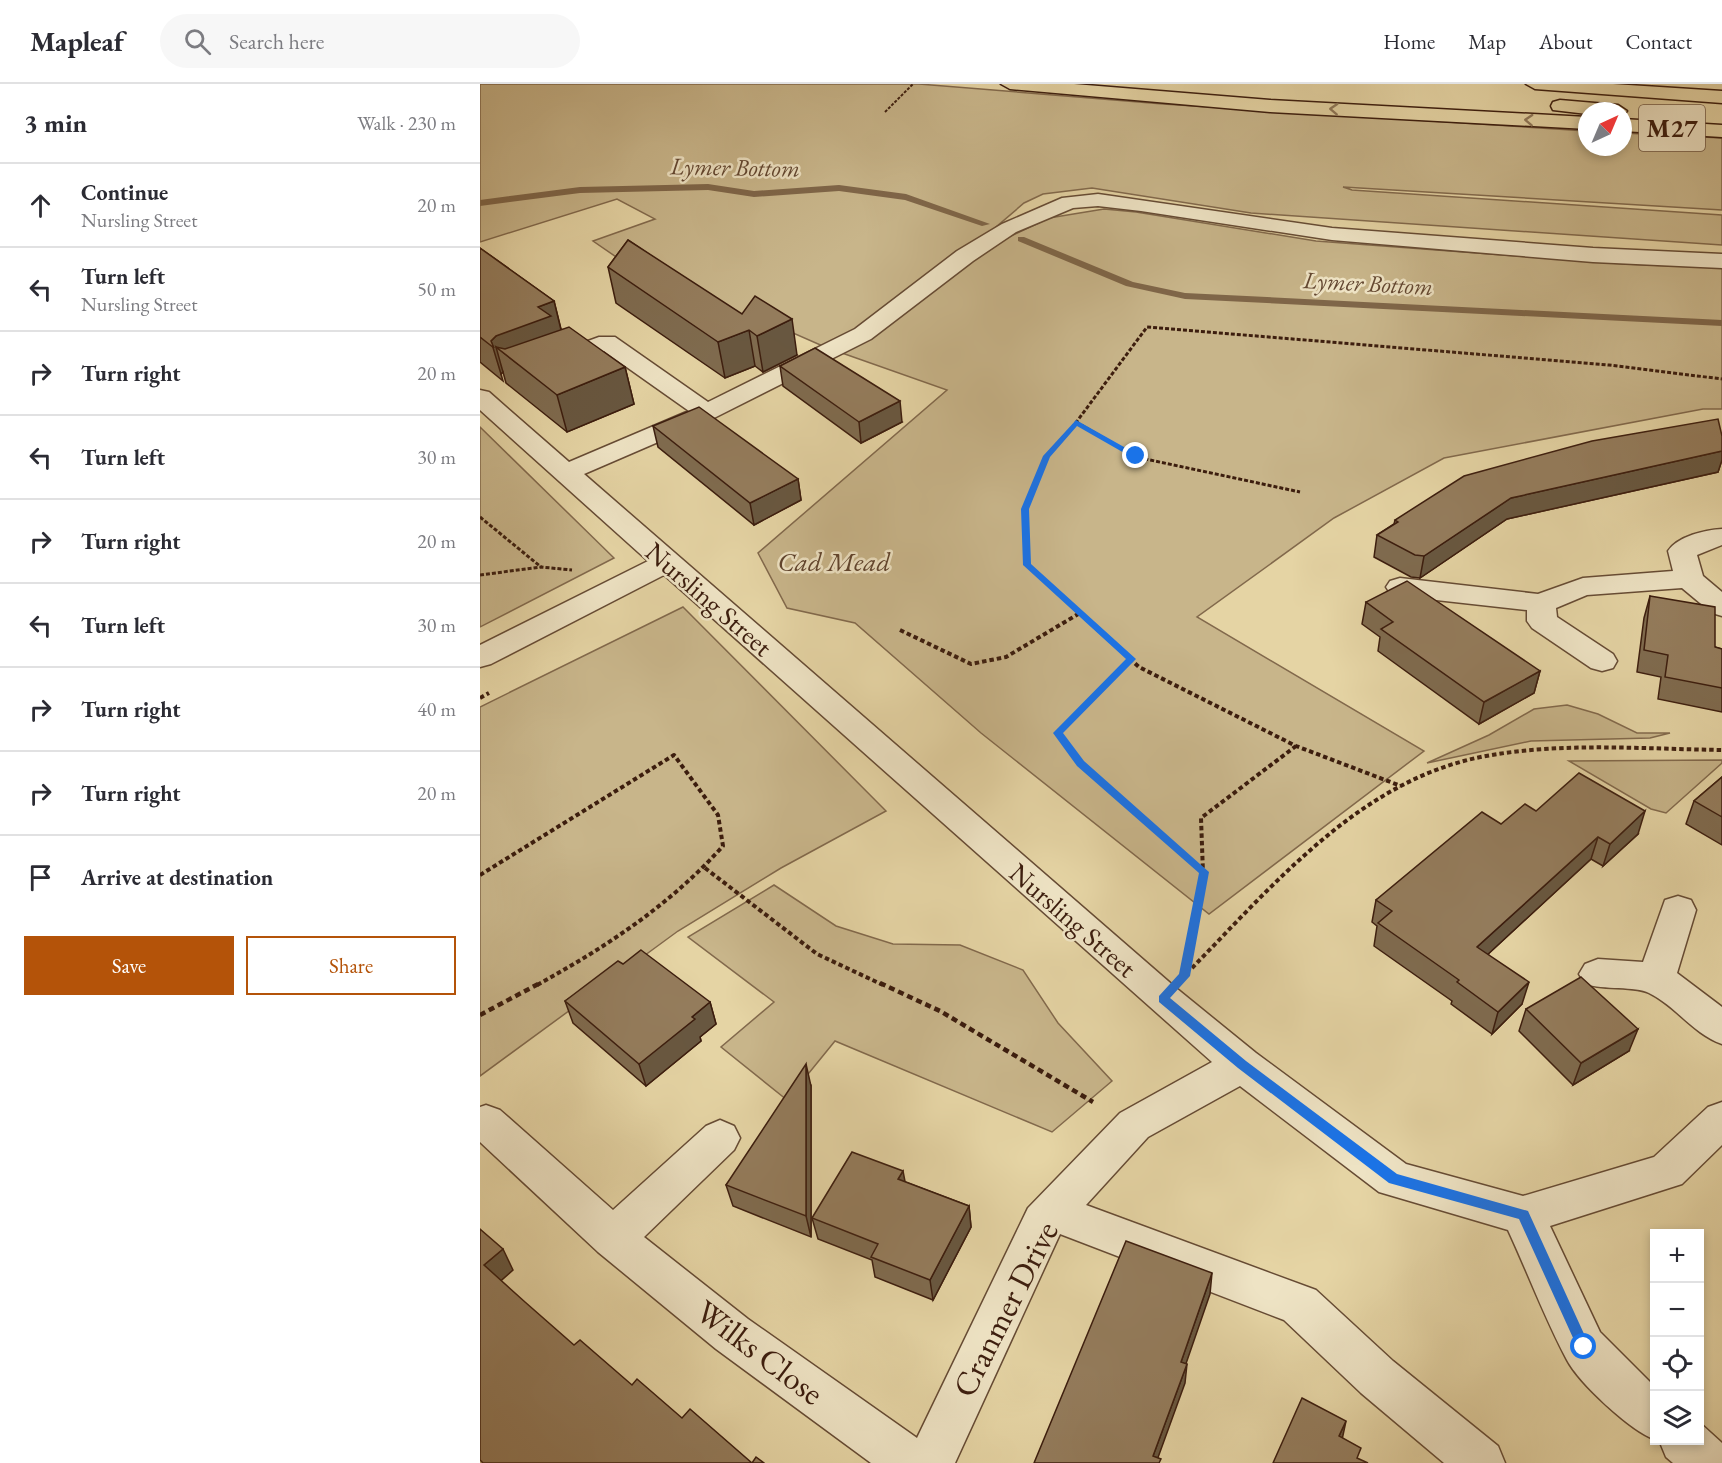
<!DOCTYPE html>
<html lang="en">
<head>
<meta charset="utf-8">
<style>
	body { margin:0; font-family:"EB Garamond",serif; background:#f7f7f7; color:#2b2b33 }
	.controls { position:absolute; right:18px; bottom:18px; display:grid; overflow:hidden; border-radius:0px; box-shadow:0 3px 9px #0003 }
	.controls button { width:54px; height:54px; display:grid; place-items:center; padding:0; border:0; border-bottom:2px solid #e1e1e2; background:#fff; color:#2b2b33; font:30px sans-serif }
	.compass { position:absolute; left:1098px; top:18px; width:54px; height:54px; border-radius:50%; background:#fff; box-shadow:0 3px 9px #0003; rotate:44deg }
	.stop { position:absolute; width:18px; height:18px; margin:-14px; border:4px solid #1a73e8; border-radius:50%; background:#fff }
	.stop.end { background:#1a73e8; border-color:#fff; box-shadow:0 2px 6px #0008 }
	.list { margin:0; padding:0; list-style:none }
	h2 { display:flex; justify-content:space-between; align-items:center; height:78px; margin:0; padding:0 24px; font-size:26px }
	h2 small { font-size:20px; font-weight:400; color:#7c7c81 }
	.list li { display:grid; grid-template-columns:39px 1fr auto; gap:18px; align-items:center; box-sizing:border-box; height:84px; padding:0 24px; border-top:2px solid #e1e1e2 }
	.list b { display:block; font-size:22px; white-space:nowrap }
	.list p { margin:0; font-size:20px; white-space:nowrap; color:#7c7c81 }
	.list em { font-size:20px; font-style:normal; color:#7c7c81 }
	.actions { display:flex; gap:12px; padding:18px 24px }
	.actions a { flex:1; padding:14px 0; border:2px solid #b45309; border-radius:0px; text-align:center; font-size:21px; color:#b45309 }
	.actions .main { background:#b45309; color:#fff }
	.icon { flex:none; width:33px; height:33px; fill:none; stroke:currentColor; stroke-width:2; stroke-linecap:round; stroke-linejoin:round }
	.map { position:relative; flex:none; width:1242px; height:1379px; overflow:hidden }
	header { display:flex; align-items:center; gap:36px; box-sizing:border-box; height:84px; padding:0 30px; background:#fff; border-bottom:2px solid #e1e1e2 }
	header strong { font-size:28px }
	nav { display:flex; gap:33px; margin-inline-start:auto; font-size:21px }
	.search { width:420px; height:54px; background:#f7f7f7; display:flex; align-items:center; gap:15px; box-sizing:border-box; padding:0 21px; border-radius:33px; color:#7c7c81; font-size:22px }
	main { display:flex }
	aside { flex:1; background:#fff }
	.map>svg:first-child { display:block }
</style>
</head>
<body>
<header>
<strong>Mapleaf</strong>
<div class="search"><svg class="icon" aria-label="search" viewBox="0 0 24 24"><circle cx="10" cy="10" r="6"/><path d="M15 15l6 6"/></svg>Search here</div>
<nav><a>Home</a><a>Map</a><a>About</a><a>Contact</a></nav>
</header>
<main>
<aside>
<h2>3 min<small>Walk · 230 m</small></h2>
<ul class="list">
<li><svg class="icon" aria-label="ahead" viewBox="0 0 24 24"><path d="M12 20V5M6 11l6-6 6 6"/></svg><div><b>Continue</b><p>Nursling Street</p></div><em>20 m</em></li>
<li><svg class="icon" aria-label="left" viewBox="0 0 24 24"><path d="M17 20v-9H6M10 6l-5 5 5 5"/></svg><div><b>Turn left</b><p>Nursling Street</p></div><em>50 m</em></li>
<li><svg class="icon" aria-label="right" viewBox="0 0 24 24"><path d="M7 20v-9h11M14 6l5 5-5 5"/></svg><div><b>Turn right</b></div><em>20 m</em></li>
<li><svg class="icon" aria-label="left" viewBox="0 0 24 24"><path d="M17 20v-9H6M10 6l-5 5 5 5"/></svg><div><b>Turn left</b></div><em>30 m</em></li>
<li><svg class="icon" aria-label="right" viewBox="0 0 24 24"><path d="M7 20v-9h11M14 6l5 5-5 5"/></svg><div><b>Turn right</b></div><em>20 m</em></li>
<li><svg class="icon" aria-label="left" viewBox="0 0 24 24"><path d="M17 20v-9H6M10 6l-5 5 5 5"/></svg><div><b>Turn left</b></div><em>30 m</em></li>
<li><svg class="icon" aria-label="right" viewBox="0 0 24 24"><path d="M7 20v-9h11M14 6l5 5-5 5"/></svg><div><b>Turn right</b></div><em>40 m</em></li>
<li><svg class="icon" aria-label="right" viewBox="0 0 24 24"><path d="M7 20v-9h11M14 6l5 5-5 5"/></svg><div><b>Turn right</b></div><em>20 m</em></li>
<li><svg class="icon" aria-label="arrive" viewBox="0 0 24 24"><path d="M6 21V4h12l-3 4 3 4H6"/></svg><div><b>Arrive at destination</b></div></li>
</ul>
<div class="actions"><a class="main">Save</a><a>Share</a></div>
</aside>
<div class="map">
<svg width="1242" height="1379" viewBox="0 0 1242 1379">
	<rect width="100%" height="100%" fill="#e5d4a4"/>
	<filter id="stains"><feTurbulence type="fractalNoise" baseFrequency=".00333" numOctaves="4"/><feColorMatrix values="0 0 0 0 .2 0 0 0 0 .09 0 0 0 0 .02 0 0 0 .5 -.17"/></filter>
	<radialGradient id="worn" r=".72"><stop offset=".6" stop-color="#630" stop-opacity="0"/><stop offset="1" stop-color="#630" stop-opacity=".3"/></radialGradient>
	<g fill="#c8b58a" stroke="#82694c" stroke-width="1.5">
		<polygon points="0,0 439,0 683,20 1107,47 1107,63 1143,63 1143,49 1242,54 1242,126 863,103 872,106 1242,131 1242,161 771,129 612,104 563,110 544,119 509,149 527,154 569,134 624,125 656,128 836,157 1144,180 1242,184 1242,325 1223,325 964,374 854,434 717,533 944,667 729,830 501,649 375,539 307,524 278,469 467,306 345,263 295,241 258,257 113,157 175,135 137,115 0,158"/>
		<polygon points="0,343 134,474 0,543"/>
		<polygon points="203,523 406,727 301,784 198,847 0,992 0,623"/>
		<polygon points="1087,621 1118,630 1157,649 1190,649 1170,654 1051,657 947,679 1009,651 1054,625"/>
		<polygon points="1242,676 1242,679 1186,729 1171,725 1089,677"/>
		<polygon points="294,801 356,842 413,860 480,861 543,886 578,939 632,997 572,1048 355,957 307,1016 241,963 294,918 208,853"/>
	</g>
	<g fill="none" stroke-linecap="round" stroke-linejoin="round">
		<g fill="#7f6649" fill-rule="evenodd">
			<polygon points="228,100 274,107 359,101 426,110 510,140 502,142 425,116 359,107 274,113 228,106 100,109 0,122 0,116 100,103"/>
			<polygon points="538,153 544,153 653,198 705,209 1242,236 1242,242 705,215 646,202 538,157"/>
		</g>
		<g stroke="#664b34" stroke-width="3">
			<g id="minor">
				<path d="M618 110 852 144 1113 164 1242 170V184L1113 178 852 156 661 127 618 122 593 124 536 148 493 177 391 255 236 333 104 390 696 904 776 969 926 1080 1043 1112 1174 1073 1228 1023 1242 1018V1061L1202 1100 1070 1142 1120 1248 1174 1302V1355C1151 1347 1099 1299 1087 1276 1065 1235 1048 1189 1028 1146L899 1108 760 1002 668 1053 606 1121 836 1206 913 1277 1018 1362 1025 1379H964L881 1309 804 1236 580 1150 475 1379H391L236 1265 118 1168 0 1058V1023L6 1021 20 1026 133 1126 226 1042 240 1036 254 1042 260 1054 254 1066 164 1153 268 1235 437 1354 548 1124 640 1029 732 978 184 491 11 580 0 583V561L168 477 0 326V306L9 308 89 378 209 327 124 267 73 285 64 283 61 278 64 273 119 253H135L228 318 375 245 477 167 522 140 582 114Z"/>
				<path d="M1242 445V461L1217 471 1223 492 1242 508V532L1232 529 1202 504 1107 511 1076 524 1077 533 1133 570 1137 577 1133 584 1122 587 1111 584 1052 544 1047 537V526L920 512 910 509 906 503 910 497 920 494 1058 510 1103 494 1193 487 1188 467C1198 452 1225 446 1242 445Z"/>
				<path d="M1198 812 1211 816 1216 826 1197 889 1242 923V960C1213 950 1196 922 1169 909 1156 902 1123 906 1105 900L1099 890 1105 880 1118 875 1163 878 1185 816Z"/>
				<polygon points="1220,1339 1242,1359 1242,1379 1193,1379 1186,1373 1179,1356 1220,1356"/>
			</g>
		</g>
		<g stroke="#3c1d0e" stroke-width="3">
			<g id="highway">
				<polygon points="521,0 594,0 790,16 1107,33 1107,45 790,28 530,5"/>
				<polygon points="1046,0 1133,0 1242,7 1242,19 1055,5"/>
				<polygon points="1080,16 1138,21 1147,27 1143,31 1143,27 1107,27 1107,30 1073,26 1071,22 1073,18"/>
				<polygon points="1143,35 1242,41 1242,53 1143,47"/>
			</g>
		</g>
		<polyline stroke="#3c1d0e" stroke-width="2" stroke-dasharray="3 1.5" stroke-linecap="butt" points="405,28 433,0"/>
		<g stroke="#3c1d0e" stroke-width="3" stroke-dasharray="4 2" stroke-linecap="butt">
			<polyline points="596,338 656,373 820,408"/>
			<polyline points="0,433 61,483"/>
			<polyline points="0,491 61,483 92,486"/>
			<polyline points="595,525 547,481 545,425 567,372 589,348 667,243 1129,281 1242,295"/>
		</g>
		<g stroke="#3c1d0e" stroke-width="4" stroke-dasharray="4.5 3" stroke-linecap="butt">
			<polyline points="594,524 659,583 816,662 921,702"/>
			<polyline points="420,546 491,580 526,573 600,529"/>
			<polyline points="651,575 578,649 601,679 724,788"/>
			<polyline points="0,614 9,609"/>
			<polyline points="225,784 337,870 403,901"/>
			<path d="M0 791 194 671 238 731 243 762C190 821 126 863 57 901"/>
			<polyline points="707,880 723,789 721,734 816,662"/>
			<path d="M712 884C795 799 883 694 1006 672 1083 658 1164 665 1242 666"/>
		</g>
		<g stroke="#3c1d0e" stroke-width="4.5" stroke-dasharray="6 4" stroke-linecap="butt">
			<polyline points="400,899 460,927 613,1018"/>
			<polyline points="0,931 60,899"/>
		</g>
		<use href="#minor" fill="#eee3c4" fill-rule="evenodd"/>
		<use href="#highway" fill="#e5d4a4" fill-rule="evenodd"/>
	</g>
	<g fill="#7f6b4f" stroke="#3c1d0e" stroke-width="1.5">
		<polygon points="148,156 317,271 283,288 275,282 245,294 136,219 128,183"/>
		<polygon points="0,164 74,217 81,245 145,283 154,320 87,348 26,299 23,288 21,290 23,297 0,278"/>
		<polygon points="300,282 422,338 381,359 303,302"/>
		<polygon points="173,342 318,395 321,416 274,441 178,363"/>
		<polygon points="1242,352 1242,376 1238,388 1027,435 940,494 931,493 894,473 897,451 914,440 915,436"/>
		<polygon points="1170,512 1235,563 1242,565 1242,628 1178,615 1181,593 1157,588 1164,534"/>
		<polygon points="886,518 1060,587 1054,609 999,640 898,567 900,553 882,540"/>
		<polygon points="1242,693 1242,761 1206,740 1214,717"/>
		<polygon points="1021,740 1158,750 1123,782 1111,775 1008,870 1042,920 1012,950 971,920 972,917 894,862 897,842 892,838 896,816"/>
		<polygon points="143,880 230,918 236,940 220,953 221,957 166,1002 93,939 85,917"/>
		<polygon points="1046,925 1149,967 1093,1001 1039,947"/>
		<polygon points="331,1002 331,1153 253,1122 246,1101"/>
		<polygon points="425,1098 489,1122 491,1143 453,1216 395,1193 392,1176 338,1155 332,1134"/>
	</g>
	<g fill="#685740" stroke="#3c1d0e" stroke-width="1.5">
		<polygon points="74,217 82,250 38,280 16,263 23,288 21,290 11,257 16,252 58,223"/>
		<polygon points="312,235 317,271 283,288 277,252"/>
		<polygon points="269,246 275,282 245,294 238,258"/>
		<polygon points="145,283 154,320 87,348 77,311"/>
		<polygon points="420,317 422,338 381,359 379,338"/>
		<polygon points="1242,367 1242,376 1238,388 1027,435 940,494 944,472 1031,414"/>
		<polygon points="318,395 321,416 274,441 270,419"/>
		<polygon points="1060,587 1054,609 999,640 1004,618"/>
		<polygon points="1165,727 1158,750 1123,782 1130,760"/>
		<polygon points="1118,753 1111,775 992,885 997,863"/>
		<polygon points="1049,898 1042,920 1012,950 1018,928"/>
		<polygon points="230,918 236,940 220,953 221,957 166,1002 159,980 212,933"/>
		<polygon points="1158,945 1149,967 1093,1001 1101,979"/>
		<polygon points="326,980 331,1002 331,1153 326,1132"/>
		<polygon points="423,1087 427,1108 418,1095"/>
		<polygon points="489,1122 491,1143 453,1216 450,1196"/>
		<polygon points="23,1165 33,1186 16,1201 4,1181"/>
		<polygon points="732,1189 730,1210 700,1297 701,1278"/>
		<polygon points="707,1280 705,1299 676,1379 673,1372"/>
		<polygon points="866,1337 862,1356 859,1352"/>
	</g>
	<g fill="#947c5c" stroke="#3c1d0e" stroke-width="1.5">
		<polygon points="148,156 262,230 275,212 312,235 277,252 269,246 238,258 128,183"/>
		<polygon points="0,164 74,217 58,223 71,232 16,252 11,257 14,264 0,253"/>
		<polygon points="89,243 145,283 77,311 16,263 25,265"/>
		<polygon points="335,264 420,317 379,338 300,282"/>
		<polygon points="219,323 318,395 270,419 173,342"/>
		<polygon points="1238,335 1242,352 1242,367 1031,414 944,472 935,471 897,451 918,438 915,436 984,392 1112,357"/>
		<polygon points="927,497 1060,587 1004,618 901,545 913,538 886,518"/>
		<polygon points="1170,512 1235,523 1235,563 1242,565 1242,604 1185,593 1188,571 1164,566"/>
		<polygon points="1099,689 1165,727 1130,760 1118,753 997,863 1049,898 1018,928 977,898 979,896 898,839 912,827 896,816 1002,728 1021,740 1045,720 1056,727"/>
		<polygon points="1242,693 1242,733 1214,717"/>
		<polygon points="161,866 230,918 212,933 215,935 159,980 85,917 138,877 143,880"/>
		<polygon points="1101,893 1158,945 1101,979 1046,925"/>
		<polygon points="326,980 326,1132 246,1101"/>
		<polygon points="372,1068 423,1087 418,1095 489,1122 450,1196 391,1173 398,1160 332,1134"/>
		<polygon points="0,1145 23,1165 4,1181 45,1218 94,1261 100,1256 152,1301 157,1295 202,1334 210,1325 272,1379 276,1373 284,1379 3,1379 0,1376"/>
		<polygon points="646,1157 732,1189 701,1278 707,1280 673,1372 681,1375 679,1379 554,1379"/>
		<polygon points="822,1314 866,1337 859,1352 881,1364 877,1374 888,1379 793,1379"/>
	</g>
	<defs><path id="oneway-chevron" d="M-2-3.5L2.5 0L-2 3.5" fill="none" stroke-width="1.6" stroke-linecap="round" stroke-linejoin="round" transform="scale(1.5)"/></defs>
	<g stroke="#907859">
		<use href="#oneway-chevron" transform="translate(854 25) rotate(-177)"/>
		<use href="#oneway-chevron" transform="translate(1049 36) rotate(-177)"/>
	</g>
	<polygon fill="#1a73e8" points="596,336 660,372 653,374 597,342 570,373 549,425 551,480 656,575 583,649 604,677 729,788 710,892 690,914 766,977 917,1090 1048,1127 1110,1263 1108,1267 1099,1267 1039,1135 909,1099 758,984 679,918 679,912 699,890 719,789 597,682 573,649 646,575 543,481 541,425 563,372"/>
	<g text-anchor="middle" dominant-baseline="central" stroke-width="5" stroke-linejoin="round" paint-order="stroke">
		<g font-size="24" font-style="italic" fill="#634731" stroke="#eee3c4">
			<text transform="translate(255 83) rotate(1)">Lymer Bottom</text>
			<text transform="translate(888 199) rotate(3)">Lymer Bottom</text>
		</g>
		<rect fill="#eee3c4" stroke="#715845" stroke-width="1.5" x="1159" y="21" width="66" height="46" rx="4.5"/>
		<g font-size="26" font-weight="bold" fill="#3c1d0e">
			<text x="1192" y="44">M27</text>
		</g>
		<g font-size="27" font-style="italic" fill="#5f432d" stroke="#eee3c4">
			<text x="354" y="477">Cad Mead</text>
		</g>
		<g font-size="27" fill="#3c1d0e" stroke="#eee3c4">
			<text transform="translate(229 515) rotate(41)">Nursling Street</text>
			<text transform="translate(593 836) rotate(41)">Nursling Street</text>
		</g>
		<g font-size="33" fill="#3c1d0e" stroke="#eee3c4">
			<text transform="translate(525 1225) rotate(-63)">Cranmer Drive</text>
			<text transform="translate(280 1268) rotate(37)">Wilks Close</text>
		</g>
	</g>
	<rect width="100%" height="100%" filter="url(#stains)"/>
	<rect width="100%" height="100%" fill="url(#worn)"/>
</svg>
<div class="controls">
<button>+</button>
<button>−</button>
<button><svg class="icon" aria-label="locate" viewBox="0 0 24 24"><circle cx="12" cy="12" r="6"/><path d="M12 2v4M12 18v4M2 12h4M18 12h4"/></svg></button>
<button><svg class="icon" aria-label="layers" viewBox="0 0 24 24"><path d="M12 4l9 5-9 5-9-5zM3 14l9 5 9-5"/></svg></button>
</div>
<svg class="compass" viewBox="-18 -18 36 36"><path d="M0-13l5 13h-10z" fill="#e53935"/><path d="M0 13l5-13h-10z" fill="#7c7c81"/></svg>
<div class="stop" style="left:1104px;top:1263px"></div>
<div class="stop end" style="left:656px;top:372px"></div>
</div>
</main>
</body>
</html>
